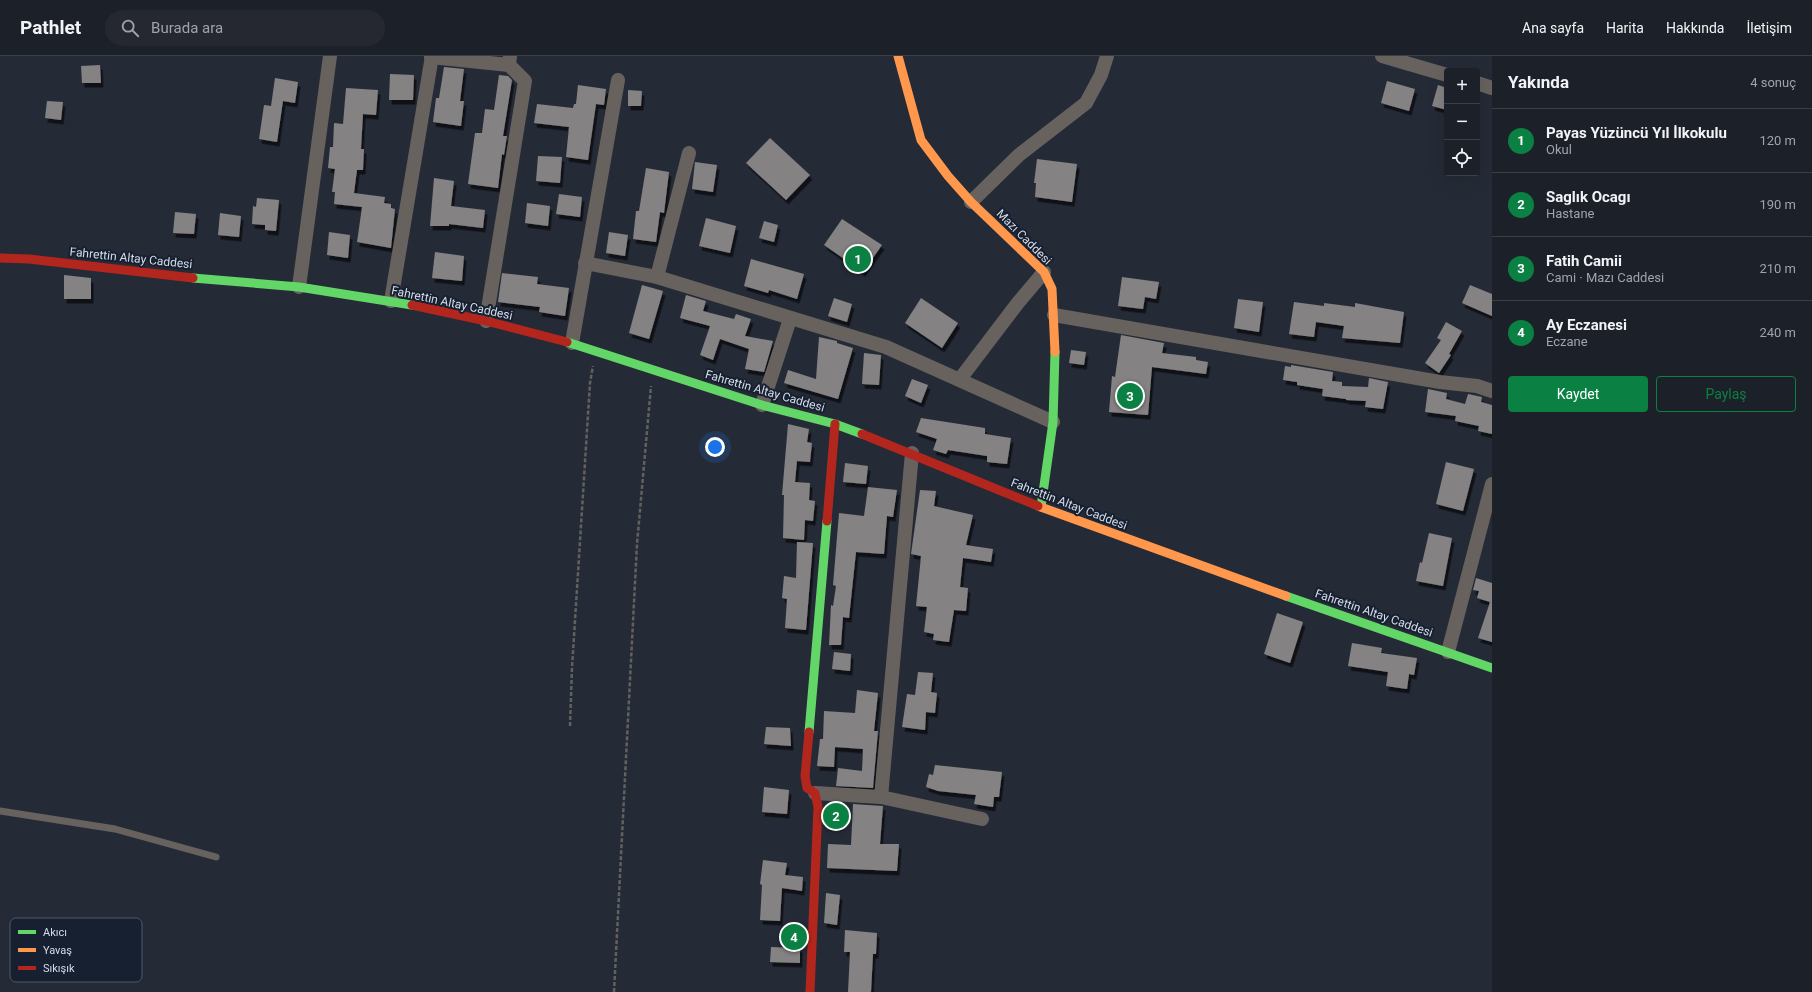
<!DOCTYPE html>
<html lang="tr">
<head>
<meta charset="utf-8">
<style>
	body { margin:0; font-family:Roboto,sans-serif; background:#252830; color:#f1f3f6 }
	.controls { position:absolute; right:12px; top:12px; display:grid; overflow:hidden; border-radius:4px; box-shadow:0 4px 16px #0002 }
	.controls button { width:36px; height:36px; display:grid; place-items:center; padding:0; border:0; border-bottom:1px solid #3a3e45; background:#1c2028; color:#f1f3f6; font:20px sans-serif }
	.you { position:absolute; left:715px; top:391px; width:14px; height:14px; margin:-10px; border:3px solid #fff; border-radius:50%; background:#1a73e8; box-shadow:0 0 0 6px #1a73e833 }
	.badge { display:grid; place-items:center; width:26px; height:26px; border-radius:50%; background:#0b8043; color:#fff; font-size:13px; font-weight:700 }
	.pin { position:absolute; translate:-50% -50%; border:2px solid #fff; box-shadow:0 1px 4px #0006 }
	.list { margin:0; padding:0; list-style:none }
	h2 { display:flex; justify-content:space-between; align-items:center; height:52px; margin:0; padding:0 16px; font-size:17px }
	h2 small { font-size:13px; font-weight:400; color:#a0a3a8 }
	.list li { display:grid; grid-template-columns:26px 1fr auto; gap:12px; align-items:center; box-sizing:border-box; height:64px; padding:0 16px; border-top:1px solid #3a3e45 }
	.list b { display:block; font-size:15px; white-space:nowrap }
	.list p { margin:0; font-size:13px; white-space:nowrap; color:#a0a3a8 }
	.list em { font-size:13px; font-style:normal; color:#a0a3a8 }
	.actions { display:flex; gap:8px; padding:12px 16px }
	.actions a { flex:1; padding:9px 0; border:1px solid #0b8043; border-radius:4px; text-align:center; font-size:14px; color:#0b8043 }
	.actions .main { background:#0b8043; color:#fff }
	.icon { flex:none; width:22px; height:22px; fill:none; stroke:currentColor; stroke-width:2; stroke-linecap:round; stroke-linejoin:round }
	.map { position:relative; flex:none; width:1492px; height:936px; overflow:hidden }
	header { display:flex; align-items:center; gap:24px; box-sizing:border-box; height:56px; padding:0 20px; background:#1c2028; border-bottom:1px solid #3a3e45 }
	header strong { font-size:19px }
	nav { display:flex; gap:22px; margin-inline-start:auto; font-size:14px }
	.search { width:280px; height:36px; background:#252830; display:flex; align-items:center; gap:10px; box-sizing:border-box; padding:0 14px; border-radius:22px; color:#a0a3a8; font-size:15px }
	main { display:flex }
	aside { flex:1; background:#1c2028 }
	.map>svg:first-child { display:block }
</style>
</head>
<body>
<header>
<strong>Pathlet</strong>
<div class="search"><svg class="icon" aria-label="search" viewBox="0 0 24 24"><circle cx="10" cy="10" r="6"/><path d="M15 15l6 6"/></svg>Burada ara</div>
<nav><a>Ana sayfa</a><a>Harita</a><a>Hakkında</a><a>İletişim</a></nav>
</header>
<main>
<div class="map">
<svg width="1492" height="936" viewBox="0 0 1492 936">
	<defs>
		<filter id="shadow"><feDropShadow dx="2.5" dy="4.5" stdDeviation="0" flood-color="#0009"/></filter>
	</defs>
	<rect width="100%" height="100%" fill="#252b36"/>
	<g fill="#848283" filter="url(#shadow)">
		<polygon points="100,9 101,27 82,27 81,10"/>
		<polygon points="444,11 464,13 460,45 464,45 461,70 433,66 436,42 439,42"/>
		<polygon points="390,18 414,19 413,44 389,44"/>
		<polygon points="499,19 508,20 512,24 503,80 507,80 504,99 502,98 498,132 468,128 475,77 482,77 485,53 494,54"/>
		<polygon points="275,22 298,26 295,47 283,45 277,86 259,83 264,49 271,50"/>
		<polygon points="1387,25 1415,33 1409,55 1381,47"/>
		<polygon points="578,29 606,33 604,49 596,48 588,104 566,101 569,71 534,67 537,48 573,52 574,48 576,48"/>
		<polygon points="1438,29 1447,32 1447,54 1432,50"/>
		<polygon points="346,32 378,34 376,59 363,58 361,93 364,93 363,114 357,114 354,137 385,141 384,147 391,148 391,152 395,153 391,192 357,186 362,151 334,148 335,136 332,136 335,113 328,112 330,91 333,91 334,67 343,68"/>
		<polygon points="628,34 642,35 641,50 628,50"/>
		<polygon points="47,45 63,46 61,64 45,62"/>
		<polygon points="770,82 810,119 786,144 746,107"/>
		<polygon points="538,100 562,101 560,127 536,125"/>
		<polygon points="1037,103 1077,108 1072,146 1035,141 1036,127 1034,127"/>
		<polygon points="695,106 717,109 713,136 692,133"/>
		<polygon points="646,112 669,116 664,157 660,156 656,186 633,183 636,155 639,155"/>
		<polygon points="434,122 454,125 451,150 485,154 483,172 449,168 449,170 430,170"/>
		<polygon points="559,138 582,141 580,161 556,158"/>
		<polygon points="257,142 279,144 276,175 265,174 265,169 252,168 253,150 256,151"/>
		<polygon points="527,147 550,150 548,170 525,167"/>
		<polygon points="175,156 196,158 194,178 173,177"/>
		<polygon points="220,157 241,160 239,181 218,179"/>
		<polygon points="706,162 736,170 730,197 699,190"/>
		<polygon points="842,163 882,189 863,216 824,189"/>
		<polygon points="764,165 778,169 774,186 759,182"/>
		<polygon points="329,176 350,179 348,202 327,199"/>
		<polygon points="609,176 628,179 625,200 606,197"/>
		<polygon points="435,196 464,200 462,225 432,222"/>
		<polygon points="751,203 804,218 797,243 769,234 768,237 744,230"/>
		<polygon points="502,217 538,221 537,228 569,232 565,260 539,256 540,251 498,246"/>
		<polygon points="64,219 91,222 91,243 64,243"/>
		<polygon points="1122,221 1159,226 1156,243 1145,241 1143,253 1118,250"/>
		<polygon points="642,229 663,235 649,283 629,277"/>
		<polygon points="1470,229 1492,238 1492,260 1462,247"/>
		<polygon points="686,239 706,245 703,255 734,263 736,258 751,263 745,280 773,285 764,316 745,313 749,293 720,283 713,304 700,299 710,270 680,262"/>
		<polygon points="834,242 852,248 847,266 828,260"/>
		<polygon points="921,242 958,267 942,292 905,267"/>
		<polygon points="1238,243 1263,246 1259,276 1234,272"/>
		<polygon points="1294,246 1324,250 1324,247 1355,251 1355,247 1404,256 1400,287 1342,282 1344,270 1316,266 1314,281 1289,278"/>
		<polygon points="1446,266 1462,275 1449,298 1451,299 1439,317 1425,307 1441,284 1437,282"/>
		<polygon points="1121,279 1164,287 1162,297 1196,301 1196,304 1208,306 1206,318 1152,311 1148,359 1109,356 1112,320 1115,321"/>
		<polygon points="819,281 837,285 837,287 853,292 838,343 784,327 788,314 816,323"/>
		<polygon points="1071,294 1086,296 1084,309 1069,307"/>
		<polygon points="864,297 881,299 879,329 862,328"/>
		<polygon points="1291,309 1333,316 1332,325 1342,326 1342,330 1368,331 1369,322 1388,326 1383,353 1365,351 1366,345 1346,344 1346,343 1322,340 1323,333 1297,329 1297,326 1283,324 1285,310 1291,311"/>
		<polygon points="912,323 928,329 921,347 905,340"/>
		<polygon points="1428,333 1447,337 1446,343 1465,348 1468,338 1482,341 1481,346 1492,349 1492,378 1478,375 1479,370 1455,365 1456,360 1425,356"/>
		<polygon points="921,362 985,372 985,378 1011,382 1007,408 987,406 987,400 948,394 946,398 933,394 937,383 916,376"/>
		<polygon points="788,368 809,373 807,386 812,387 810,406 797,405 795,426 810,427 809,444 815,445 813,465 805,464 804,484 783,482 784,439 782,439"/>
		<polygon points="1446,406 1474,413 1463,455 1436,448"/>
		<polygon points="845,407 868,410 866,428 843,426"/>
		<polygon points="868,431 897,434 893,461 887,460 884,498 856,496 849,562 843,561 841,589 829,589 831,549 833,550 836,530 833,529 839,457 864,460"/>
		<polygon points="920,434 936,435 934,450 973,459 966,489 993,493 991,506 963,502 960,531 968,532 966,555 954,554 949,586 933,584 934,578 924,576 927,551 916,550 921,500 911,498"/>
		<polygon points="1429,477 1452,482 1443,530 1416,525 1420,506 1422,507"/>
		<polygon points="797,486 813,487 806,574 785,572 787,543 782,542 784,520 796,522"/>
		<polygon points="1476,522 1492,527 1492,586 1478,582 1490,546 1477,542 1479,535 1473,534"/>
		<polygon points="1277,557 1303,566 1290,607 1264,598"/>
		<polygon points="1352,587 1382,592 1381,597 1417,602 1414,619 1409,618 1407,633 1386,630 1388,616 1348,610"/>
		<polygon points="834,596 851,598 850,615 832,613"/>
		<polygon points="918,616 933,617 931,636 937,637 935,657 926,656 925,674 902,671 907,638 915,639"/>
		<polygon points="857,634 878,637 874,675 878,675 873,732 836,730 838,712 862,715 863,693 835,691 834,711 817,710 820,683 823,683 824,655 855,657"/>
		<polygon points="766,671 790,672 791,690 764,688"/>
		<polygon points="935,709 1002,716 999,741 994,741 993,751 974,748 976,739 938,735 926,731 929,718 933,719"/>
		<polygon points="764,731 789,734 787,758 762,756"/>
		<polygon points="853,748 883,750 880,788 899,788 897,815 827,812 828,788 851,789"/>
		<polygon points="763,804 787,807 785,819 803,821 802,835 782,832 780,865 760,864 762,829 760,828"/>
		<polygon points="826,837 840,839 837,869 824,867"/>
		<polygon points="845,874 877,877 876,898 873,898 871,936 848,936 850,896 844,896"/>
		<polygon points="771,891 800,892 800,907 770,906"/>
	</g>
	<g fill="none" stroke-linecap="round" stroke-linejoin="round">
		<g stroke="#626060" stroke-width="2.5" stroke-dasharray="4 2" stroke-linecap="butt">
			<polyline points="570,670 572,612 590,327 593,310"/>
			<polyline points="614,936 637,488 651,330"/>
		</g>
		<polyline stroke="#68625f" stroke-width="7" points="0,755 115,773 216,801"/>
		<g stroke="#68625f" stroke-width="14">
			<polyline points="1382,0 1447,19"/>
			<polyline points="431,1 509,9"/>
			<polyline points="1477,27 1492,32"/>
			<polyline points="971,146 1019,99 1086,47 1101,19 1107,0"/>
			<polyline points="585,207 657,221 886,291 1053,366"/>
			<polyline points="657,221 689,97"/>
			<polyline points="299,231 330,0"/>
			<polyline points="391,245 432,0"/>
			<polyline points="1054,259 1440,326 1477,330 1492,335"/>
			<polyline points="486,265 525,25 509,9 510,0"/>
			<polyline points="572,287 618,24"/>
			<polyline points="960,323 1017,248 1044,216"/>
			<polyline points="762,349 790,263"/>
			<polyline points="1448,596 1492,428"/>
			<polyline points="815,737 881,741 982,763"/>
			<polyline points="881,741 912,397"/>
		</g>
		<g stroke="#63d668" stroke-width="9">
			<polyline points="193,222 299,231 412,249"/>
			<polyline points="567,286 762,349 835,368 862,378"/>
			<polyline points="1041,451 1053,366 1055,296"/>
			<polyline points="1286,540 1492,612"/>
			<polyline points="809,676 827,465"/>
		</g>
		<g stroke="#ff974d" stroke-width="9">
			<polyline points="898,0 921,84 948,120 971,146 1044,216 1052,233 1055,296"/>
			<polyline points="1038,450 1286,540"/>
		</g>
		<g stroke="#b3261e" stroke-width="9">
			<polyline points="0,202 29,203 193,222"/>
			<polyline points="412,249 486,265 567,286"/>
			<polyline points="862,378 1038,450"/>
			<polyline points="827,465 835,368"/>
			<polyline points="809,676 805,720 807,732 815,737 818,751 810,936"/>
		</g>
	</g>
	<g text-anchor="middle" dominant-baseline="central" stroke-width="4" stroke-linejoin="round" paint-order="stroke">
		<g font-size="12" fill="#d5dce8" stroke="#162031">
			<text transform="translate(1024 181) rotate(45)">Mazı Caddesi</text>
			<text transform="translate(131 202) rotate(6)">Fahrettin Altay Caddesi</text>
			<text transform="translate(452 247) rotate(12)">Fahrettin Altay Caddesi</text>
			<text transform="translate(765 335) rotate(16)">Fahrettin Altay Caddesi</text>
			<text transform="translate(1069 448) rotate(21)">Fahrettin Altay Caddesi</text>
			<text transform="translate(1374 557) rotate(19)">Fahrettin Altay Caddesi</text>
		</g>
	</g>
	<rect x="10" y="862" width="132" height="64" rx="6" fill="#162031" stroke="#4f5868" stroke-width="1"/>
	<rect x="18" y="874" width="18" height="4" fill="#63d668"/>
	<rect x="18" y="892" width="18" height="4" fill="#ff974d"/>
	<rect x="18" y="910" width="18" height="4" fill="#b3261e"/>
	<g font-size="11" fill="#d5dce8">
		<text x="43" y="880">Akıcı</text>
		<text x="43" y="898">Yavaş</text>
		<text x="43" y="916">Sıkışık</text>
	</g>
</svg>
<div class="controls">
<button>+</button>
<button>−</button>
<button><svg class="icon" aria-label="locate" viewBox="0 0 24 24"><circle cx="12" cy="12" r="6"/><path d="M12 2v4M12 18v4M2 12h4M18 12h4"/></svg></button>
</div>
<div class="you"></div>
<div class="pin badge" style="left:858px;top:203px">1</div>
<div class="pin badge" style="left:836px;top:760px">2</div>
<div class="pin badge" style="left:1130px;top:340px">3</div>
<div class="pin badge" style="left:794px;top:881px">4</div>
</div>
<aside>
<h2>Yakında<small>4 sonuç</small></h2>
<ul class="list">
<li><span class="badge">1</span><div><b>Payas Yüzüncü Yıl İlkokulu</b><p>Okul</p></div><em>120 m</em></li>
<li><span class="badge">2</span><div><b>Saglık Ocagı</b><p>Hastane</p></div><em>190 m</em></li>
<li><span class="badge">3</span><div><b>Fatih Camii</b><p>Cami · Mazı Caddesi</p></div><em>210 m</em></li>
<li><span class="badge">4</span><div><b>Ay Eczanesi</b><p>Eczane</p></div><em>240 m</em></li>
</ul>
<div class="actions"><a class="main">Kaydet</a><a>Paylaş</a></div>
</aside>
</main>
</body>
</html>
